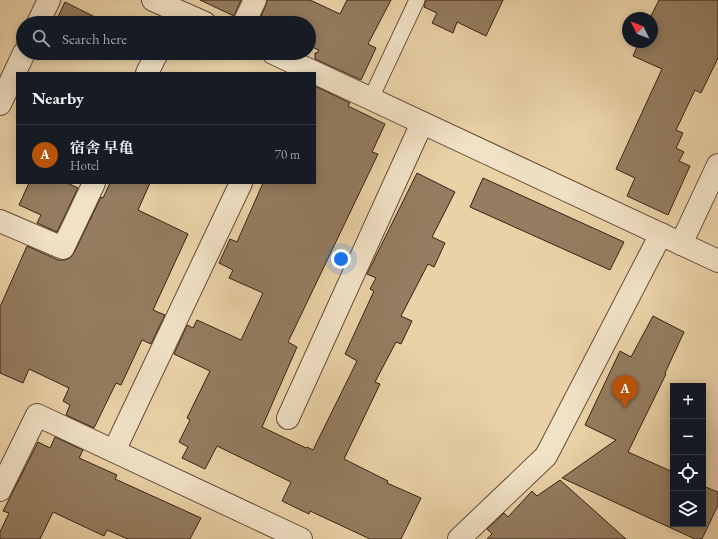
<!DOCTYPE html>
<html lang="en">
<head>
<meta charset="utf-8">
<style>
	body { margin:0; font-family:"EB Garamond","Noto Serif JP",serif; background:#242831; color:#f1f3f6 }
	.controls { position:absolute; right:12px; bottom:12px; display:grid; overflow:hidden; border-radius:0px; box-shadow:0 2px 10px #0003 }
	.controls button { width:36px; height:36px; display:grid; place-items:center; padding:0; border:0; border-bottom:1px solid #363941; background:#171b24; color:#f1f3f6; font:20px sans-serif }
	.compass { position:absolute; left:622px; top:12px; width:36px; height:36px; border-radius:50%; background:#171b24; box-shadow:0 2px 10px #0003; rotate:313deg }
	.you { position:absolute; left:341px; top:259px; width:14px; height:14px; margin:-10px; border:3px solid #fff; border-radius:50%; background:#1a73e8; box-shadow:0 0 0 6px #1a73e833 }
	.badge { display:grid; place-items:center; width:26px; height:26px; border-radius:50%; background:#b45309; color:#fff; font-size:13px; font-weight:700 }
	.pin { position:absolute; translate:-50% -33px; filter:drop-shadow(0 1px 2px #0008) }
	.pin::after { content:''; position:absolute; top:21px; width:14px; height:12px; background:inherit; clip-path:polygon(0 0,100% 0,50% 100%) }
	.list { margin:0; padding:0; list-style:none }
	h2 { display:flex; justify-content:space-between; align-items:center; height:52px; margin:0; padding:0 16px; font-size:17px }
	h2 small { font-size:13px; font-weight:400; color:#9ea1a6 }
	.list li { display:grid; grid-template-columns:26px 1fr auto; gap:12px; align-items:center; box-sizing:border-box; height:60px; padding:0 16px; border-top:1px solid #363941 }
	.list b { display:block; font-size:15px; white-space:nowrap }
	.list p { margin:0; font-size:13px; white-space:nowrap; color:#9ea1a6 }
	.list em { font-size:13px; font-style:normal; color:#9ea1a6 }
	.icon { flex:none; width:22px; height:22px; fill:none; stroke:currentColor; stroke-width:2; stroke-linecap:round; stroke-linejoin:round }
	.map { position:relative; flex:none; width:718px; height:539px; overflow:hidden }
	.search { position:absolute; background:#171b24; box-shadow:0 2px 10px #0003; left:16px; top:16px; width:300px; height:44px; display:flex; align-items:center; gap:10px; box-sizing:border-box; padding:0 14px; border-radius:22px; color:#9ea1a6; font-size:15px }
	.panel { position:absolute; background:#171b24; box-shadow:0 2px 10px #0003; left:16px; top:72px; width:300px; height:112px; border-radius:0px }
	.map>svg:first-child { display:block }
</style>
</head>
<body>
<div class="map">
<svg width="718" height="539" viewBox="0 0 718 539">
	<rect width="100%" height="100%" fill="#ead2a7"/>
	<filter id="stains"><feTurbulence type="fractalNoise" baseFrequency=".005" numOctaves="4"/><feColorMatrix values="0 0 0 0 .2 0 0 0 0 .09 0 0 0 0 .02 0 0 0 .5 -.17"/></filter>
	<radialGradient id="worn" r=".72"><stop offset=".6" stop-color="#630" stop-opacity="0"/><stop offset="1" stop-color="#630" stop-opacity=".3"/></radialGradient>
	<g fill="#947d60" stroke="#372014">
		<polygon points="200,0 241,0 234,16"/>
		<polygon points="267,0 310,0 340,14 347,0 391,0 368,44 376,48 361,80 315,59 315,53 317,53 319,50 309,46 309,23 258,23 266,5"/>
		<polygon points="426,0 503,0 486,36 457,22 453,33 432,23 437,13 424,7"/>
		<polygon points="659,0 718,0 718,58 701,93 695,90 676,130 683,133 676,148 684,152 679,161 690,166 668,215 627,196 635,178 616,169 662,69 633,56 639,42 652,42 652,18 650,18"/>
		<polygon points="65,2 103,21 102,23 55,23"/>
		<polygon points="315,86 350,103 348,106 385,124 372,152 378,154 288,342 297,347 262,427 306,448 307,447 313,450 357,361 345,354 374,291 370,289 376,278 367,274 417,173 455,192 432,237 445,243 434,267 428,264 401,316 412,321 401,344 396,342 375,382 380,384 344,459 388,481 387,483 421,498 401,539 370,539 310,511 309,514 282,501 291,482 217,446 205,469 182,458 188,447 179,442 190,420 187,418 210,371 174,354 187,325 193,328 197,320 241,340 263,293 229,278 233,270 219,263 230,239 237,242 263,183 315,183"/>
		<polygon points="483,178 624,242 610,270 470,207"/>
		<polygon points="29,183 67,183 78,188 57,232 37,223 41,215 19,205"/>
		<polygon points="110,183 150,183 138,210 188,234 153,310 165,315 151,344 142,340 121,385 116,383 94,428 66,415 70,405 63,401 69,388 29,369 23,383 0,373 0,307 27,246 58,260 65,260 70,258 74,253 101,197 103,198"/>
		<polygon points="653,316 684,332 665,373 666,374 628,452 673,472 673,524 703,524 703,486 718,492 718,505 702,539 695,539 562,478 616,440 585,425 620,351 631,357"/>
		<polygon points="55,437 83,450 79,458 117,475 115,479 201,518 190,539 128,539 107,530 104,536 53,512 40,539 0,539 0,532 9,513 3,511 38,442 50,448"/>
		<polygon points="560,480 626,539 487,539 492,534 487,529 504,513 508,517 532,491 537,496"/>
	</g>
	<g fill="none" stroke-linecap="round" stroke-linejoin="round">
		<g stroke="#644c39" stroke-width="17">
			<polyline id="service" points="371,98 417,0"/>
		</g>
		<g stroke="#644c39" stroke-width="24">
			<g id="minor">
				<polyline points="153,0 205,23"/>
				<polyline points="38,23 49,0"/>
				<polyline points="244,23 255,0"/>
				<polyline points="273,53 718,261"/>
				<polyline points="147,73 157,53"/>
				<polyline points="0,104 24,53"/>
				<polyline points="0,221 63,248 94,183"/>
				<polyline points="681,244 718,165"/>
				<polyline points="288,418 422,123"/>
				<polyline points="114,451 241,183"/>
				<polyline points="0,490 37,415 301,539"/>
				<polyline points="459,539 546,456 661,234"/>
			</g>
		</g>
		<use href="#service" stroke="#f1e2c6" stroke-width="15"/>
		<use href="#minor" stroke="#f1e2c6" stroke-width="22"/>
	</g>
	<rect width="100%" height="100%" filter="url(#stains)"/>
	<rect width="100%" height="100%" fill="url(#worn)"/>
</svg>
<div class="controls">
<button>+</button>
<button>−</button>
<button><svg class="icon" aria-label="locate" viewBox="0 0 24 24"><circle cx="12" cy="12" r="6"/><path d="M12 2v4M12 18v4M2 12h4M18 12h4"/></svg></button>
<button><svg class="icon" aria-label="layers" viewBox="0 0 24 24"><path d="M12 4l9 5-9 5-9-5zM3 14l9 5 9-5"/></svg></button>
</div>
<svg class="compass" viewBox="-18 -18 36 36"><path d="M0-13l5 13h-10z" fill="#e53935"/><path d="M0 13l5-13h-10z" fill="#9ea1a6"/></svg>
<div class="you"></div>
<div class="pin badge" style="left:625px;top:408px">A</div>
<div class="search"><svg class="icon" aria-label="search" viewBox="0 0 24 24"><circle cx="10" cy="10" r="6"/><path d="M15 15l6 6"/></svg>Search here</div>
<section class="panel">
<h2>Nearby<small></small></h2>
<ul class="list">
<li><span class="badge">A</span><div><b>宿舎 早亀</b><p>Hotel</p></div><em>70 m</em></li>
</ul>
</section>
</div>
</body>
</html>
